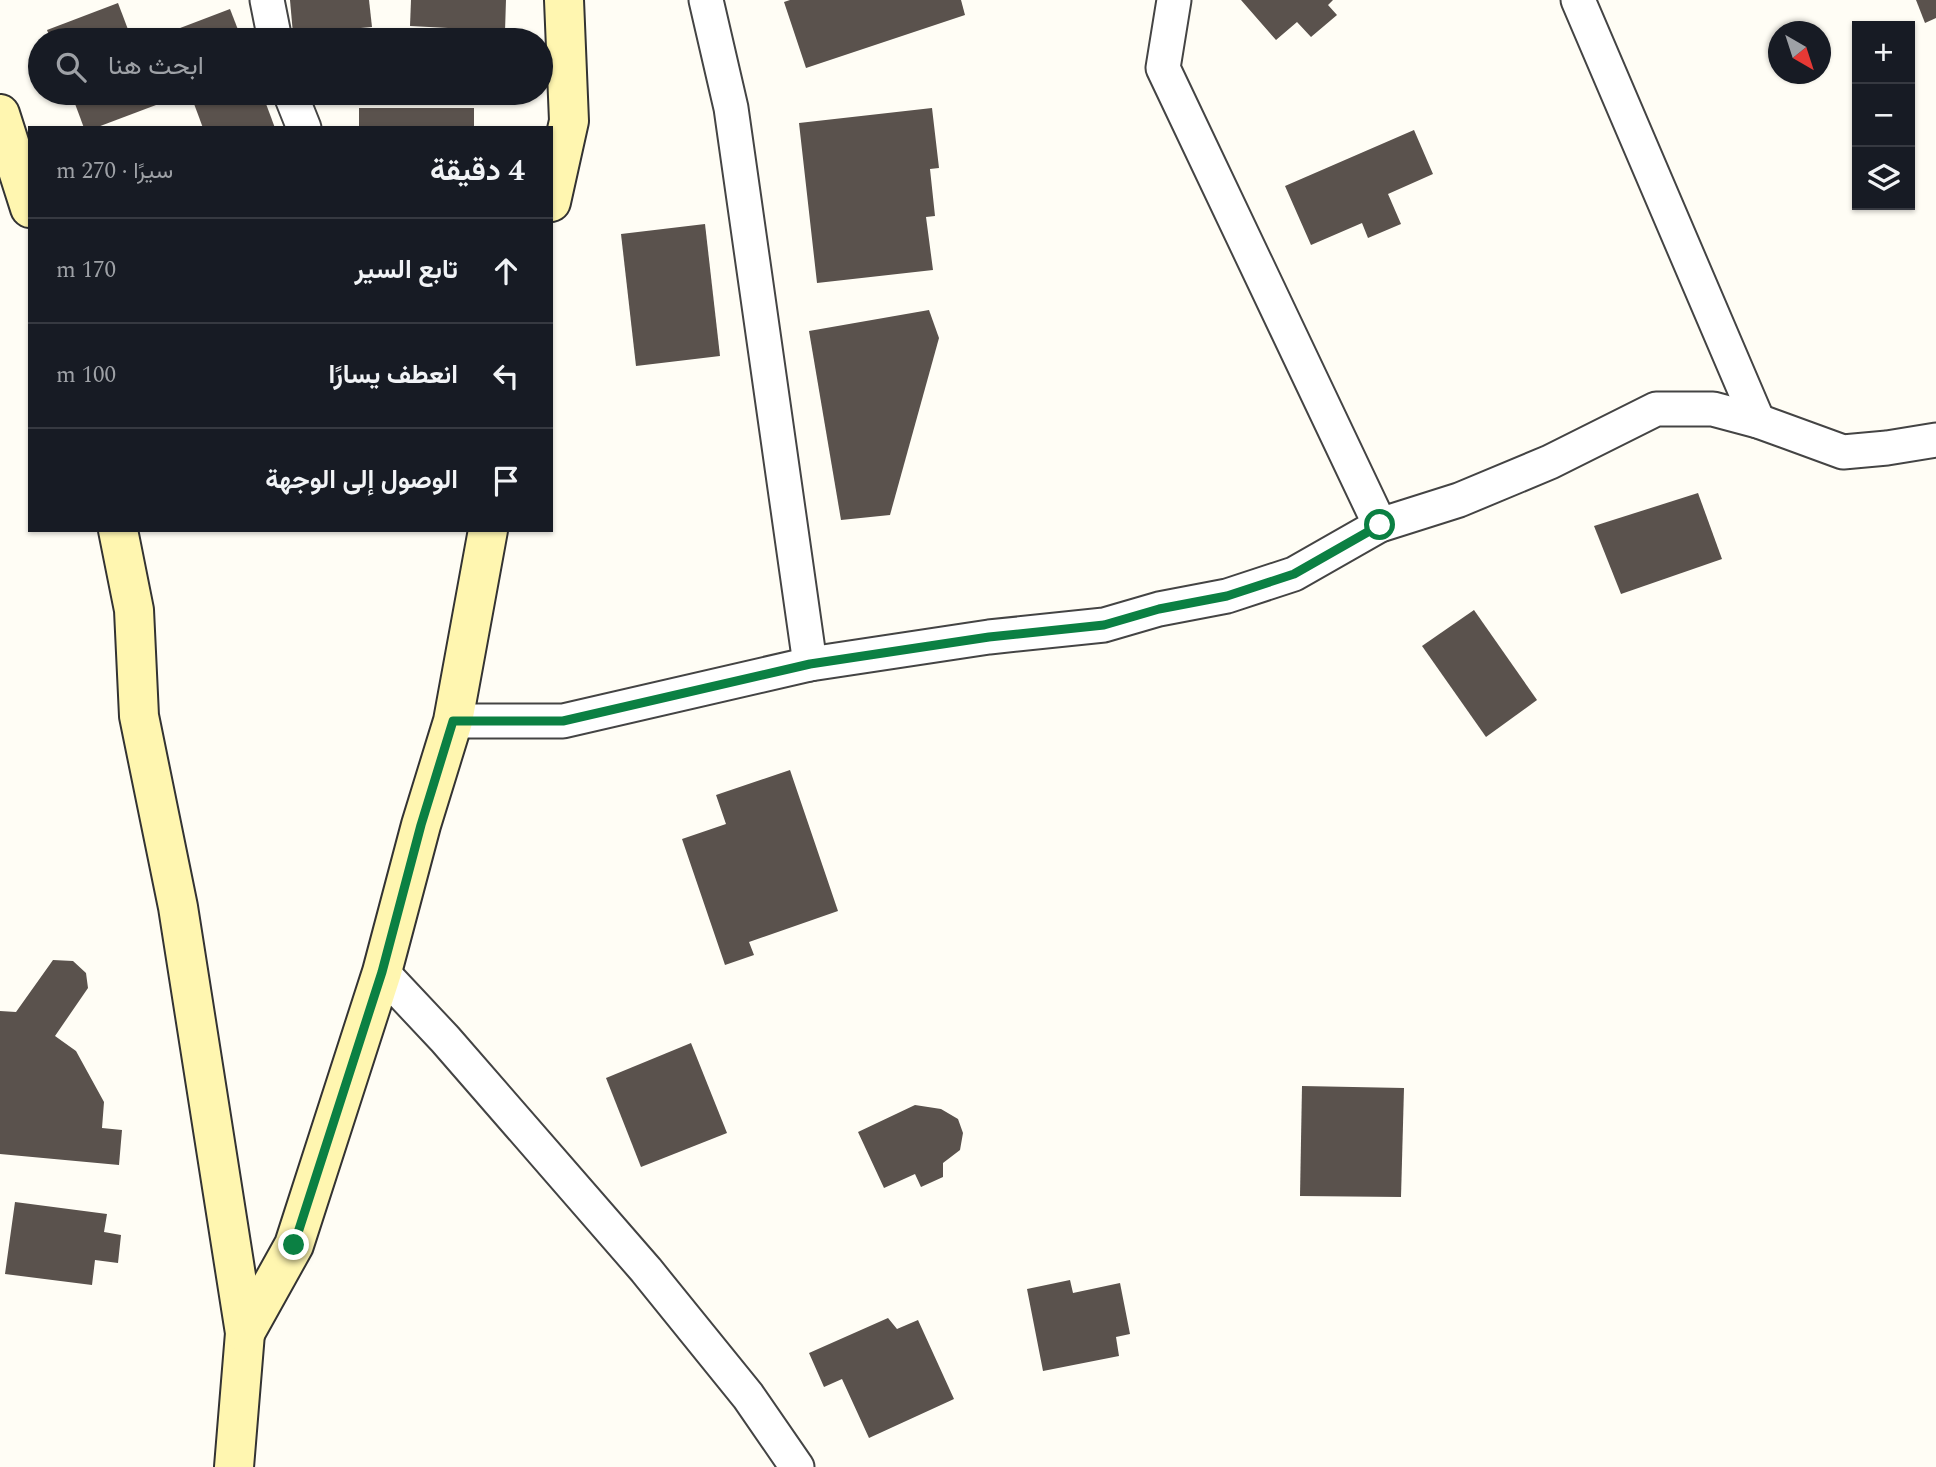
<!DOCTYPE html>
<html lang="ar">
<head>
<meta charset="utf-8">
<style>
	body { margin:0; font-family:Spectral,Vazirmatn,serif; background:#20242c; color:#f1f3f6; direction:rtl }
	.controls { position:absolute; right:21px; top:21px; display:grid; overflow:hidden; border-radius:0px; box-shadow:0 2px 5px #0004 }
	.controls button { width:63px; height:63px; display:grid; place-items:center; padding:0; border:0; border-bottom:2px solid #363941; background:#171b24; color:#f1f3f6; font:35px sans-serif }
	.compass { position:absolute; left:1768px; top:21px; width:63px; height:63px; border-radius:50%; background:#171b24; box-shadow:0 2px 5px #0004; rotate:141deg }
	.stop { position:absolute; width:21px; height:21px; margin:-16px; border:5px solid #0b8043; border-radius:50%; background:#fff }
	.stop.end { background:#0b8043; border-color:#fff; box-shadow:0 2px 7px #0008 }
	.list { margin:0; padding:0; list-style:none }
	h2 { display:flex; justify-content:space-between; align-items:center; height:91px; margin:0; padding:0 28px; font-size:30px }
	h2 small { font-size:23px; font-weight:400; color:#9ea1a6 }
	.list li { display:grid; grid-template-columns:46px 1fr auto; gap:21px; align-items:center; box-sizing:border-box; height:105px; padding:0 28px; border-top:2px solid #363941 }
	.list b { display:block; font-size:26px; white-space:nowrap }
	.list em { font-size:23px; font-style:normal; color:#9ea1a6 }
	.icon { flex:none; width:38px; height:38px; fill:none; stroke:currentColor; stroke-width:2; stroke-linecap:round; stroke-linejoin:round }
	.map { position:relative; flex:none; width:1936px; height:1467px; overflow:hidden; direction:ltr }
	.search { position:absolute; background:#171b24; box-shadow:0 2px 5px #0004; left:28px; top:28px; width:525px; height:77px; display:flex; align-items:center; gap:18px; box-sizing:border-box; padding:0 24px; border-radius:38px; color:#9ea1a6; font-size:26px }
	.panel { position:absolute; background:#171b24; box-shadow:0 2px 5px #0004; left:28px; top:126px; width:525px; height:406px; border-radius:0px; direction:rtl }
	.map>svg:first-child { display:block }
</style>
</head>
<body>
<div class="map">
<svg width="1936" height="1467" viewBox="0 0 1936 1467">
	<rect width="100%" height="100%" fill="#fffdf5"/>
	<g fill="#5a524d">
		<polygon points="290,0 369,0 372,27 293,34"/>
		<polygon points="411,0 506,0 505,31 410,26"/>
		<polygon points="790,0 961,0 965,15 806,68 784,2"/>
		<polygon points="1241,0 1333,0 1328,5 1337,15 1311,37 1297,22 1276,40"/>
		<polygon points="1916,0 1936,0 1936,18 1925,23"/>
		<polygon points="118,3 132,40 51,40 47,30"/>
		<polygon points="230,9 242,40 170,40 167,33"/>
		<polygon points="71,93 152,93 156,105 95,128 84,128"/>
		<polygon points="190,93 262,93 275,128 203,128"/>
		<rect x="359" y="108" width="115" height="20"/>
		<polygon points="932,108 939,168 930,169 935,216 926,217 933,270 817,283 799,123"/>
		<polygon points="1414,130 1433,174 1388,194 1401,224 1368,238 1362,223 1311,245 1285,186"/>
		<polygon points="705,224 720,356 636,366 621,234"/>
		<polygon points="929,310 939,338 890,515 841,520 809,331"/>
		<polygon points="1698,493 1722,559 1621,594 1594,526"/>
		<polygon points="1474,610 1537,700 1486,737 1422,646"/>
		<polygon points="790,770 838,911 749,942 754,955 725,965 682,839 726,824 716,795"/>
		<polygon points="53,960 73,961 86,973 88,988 55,1036 76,1051 104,1102 102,1128 122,1130 119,1165 0,1154 0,1011 16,1012"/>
		<polygon points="691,1043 727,1133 641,1167 606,1078"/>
		<polygon points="1302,1086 1404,1088 1401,1197 1300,1196"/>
		<polygon points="915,1105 941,1109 958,1119 963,1133 960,1150 943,1163 943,1177 921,1187 915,1174 884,1188 858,1132"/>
		<polygon points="15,1202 107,1214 104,1232 121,1235 118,1263 95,1260 92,1285 5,1274"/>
		<polygon points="1070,1280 1073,1293 1120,1283 1130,1334 1116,1337 1119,1356 1043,1371 1027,1289"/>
		<polygon points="888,1318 897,1329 918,1320 954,1399 869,1438 842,1379 824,1387 809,1353"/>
	</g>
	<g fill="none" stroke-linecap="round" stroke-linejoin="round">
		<g stroke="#444" stroke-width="37">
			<g id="minor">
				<polyline points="267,0 275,40"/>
				<polyline points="706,0 731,108 810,664"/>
				<polyline points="1174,0 1163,68 1380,525"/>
				<polyline points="1578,0 1758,421"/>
				<polyline points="290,93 304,128"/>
				<polyline points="453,721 563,721 810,664 989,637 1104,625 1159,609 1227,596 1294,574 1380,525 1459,500 1550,462 1656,409 1713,409 1758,421 1843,452 1887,448 1936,440"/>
				<polyline points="382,972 445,1039 646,1270 748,1396 797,1467"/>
			</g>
		</g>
		<g stroke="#333" stroke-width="42">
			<g id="secondary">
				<polyline points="0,114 30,208"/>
				<polyline points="551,202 569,121 564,0"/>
				<polyline points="118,530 134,610 139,716 178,907 245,1333 234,1467"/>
				<polyline points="245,1333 294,1245 382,972 421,825 453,721 488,530"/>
			</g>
		</g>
		<use href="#minor" stroke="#fff" stroke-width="33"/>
		<use href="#secondary" stroke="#fff6b0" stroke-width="38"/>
	</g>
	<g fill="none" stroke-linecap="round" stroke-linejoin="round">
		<polyline stroke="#0b8043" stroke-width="9" points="294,1245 382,972 421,825 453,721 563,721 810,664 989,637 1104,625 1159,609 1227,596 1294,574 1380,525"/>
	</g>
</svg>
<div class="controls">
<button>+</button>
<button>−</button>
<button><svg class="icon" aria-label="layers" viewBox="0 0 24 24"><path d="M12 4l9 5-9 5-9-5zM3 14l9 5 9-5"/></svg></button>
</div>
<svg class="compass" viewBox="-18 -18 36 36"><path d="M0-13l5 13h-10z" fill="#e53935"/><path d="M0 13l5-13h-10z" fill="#9ea1a6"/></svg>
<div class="stop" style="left:1380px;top:525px"></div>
<div class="stop end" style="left:294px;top:1245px"></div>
<div class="search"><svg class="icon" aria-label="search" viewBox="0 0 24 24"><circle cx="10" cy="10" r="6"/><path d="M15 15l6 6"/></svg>ابحث هنا</div>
<section class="panel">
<h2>4 دقيقة<small>سيرًا · 270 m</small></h2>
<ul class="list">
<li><svg class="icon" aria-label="ahead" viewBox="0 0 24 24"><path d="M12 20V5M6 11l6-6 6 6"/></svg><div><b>تابع السير</b></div><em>170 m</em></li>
<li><svg class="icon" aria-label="left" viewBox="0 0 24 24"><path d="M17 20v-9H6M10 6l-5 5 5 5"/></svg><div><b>انعطف يسارًا</b></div><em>100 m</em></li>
<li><svg class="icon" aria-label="arrive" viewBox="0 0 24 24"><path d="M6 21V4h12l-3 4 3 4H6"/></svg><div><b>الوصول إلى الوجهة</b></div></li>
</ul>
</section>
</div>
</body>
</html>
